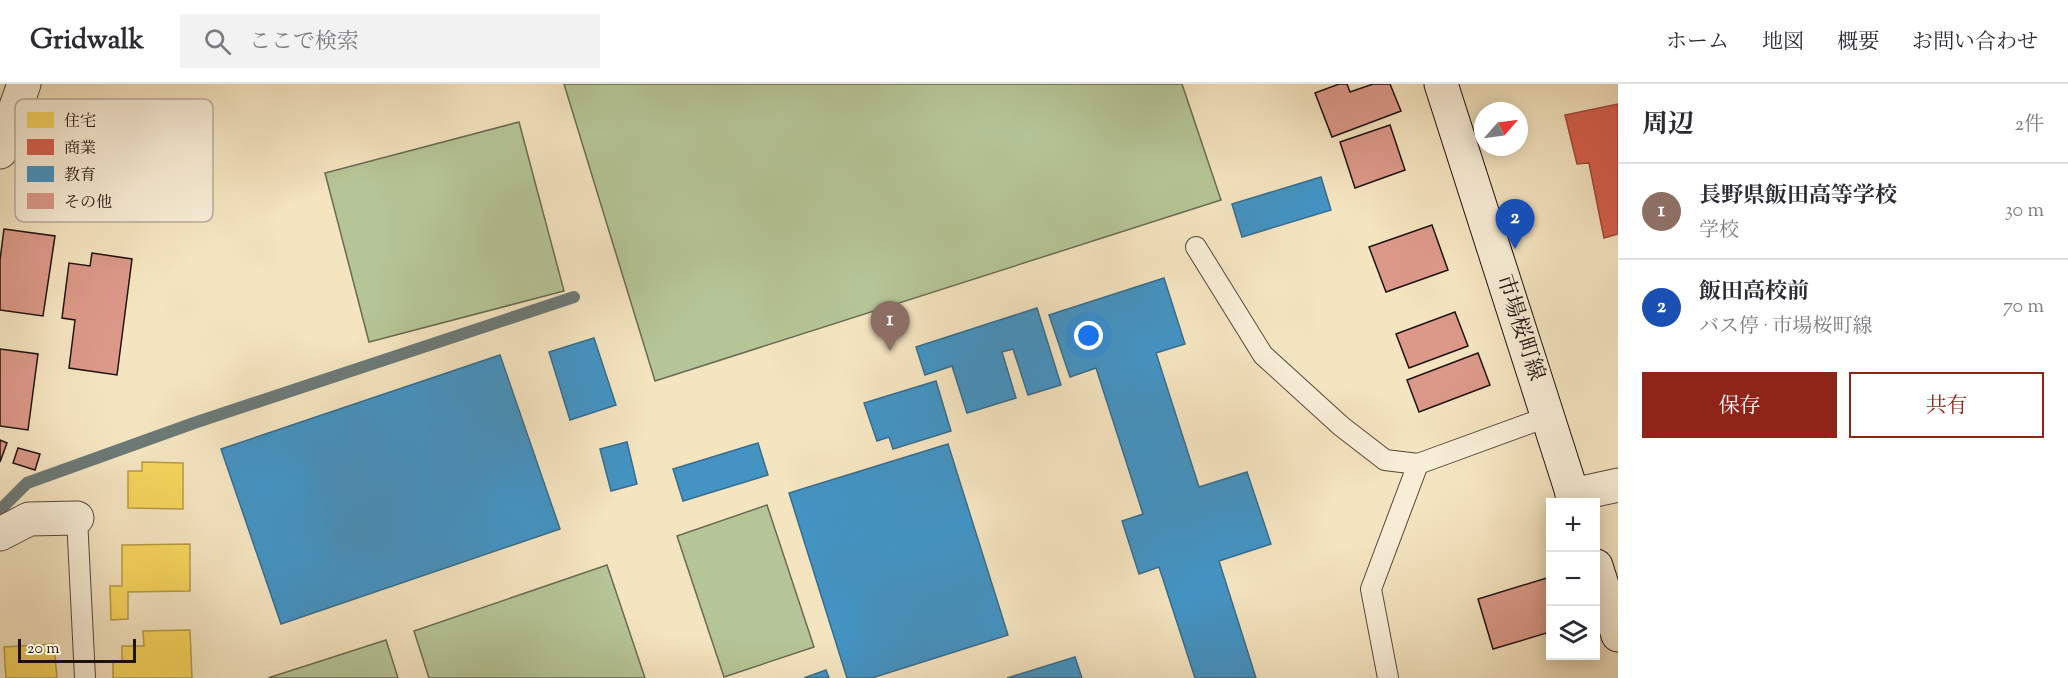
<!DOCTYPE html>
<html lang="ja">
<head>
<meta charset="utf-8">
<style>
	body { margin:0; font-family:"Sorts Mill Goudy","Noto Serif JP",serif; background:#f2f2f3; color:#2b2b33 }
	.controls { position:absolute; right:18px; bottom:18px; display:grid; overflow:hidden; border-radius:0px; box-shadow:0 3px 15px #0003 }
	.controls button { width:54px; height:54px; display:grid; place-items:center; padding:0; border:0; border-bottom:2px solid #e1e1e2; background:#fff; color:#2b2b33; font:30px sans-serif }
	.compass { position:absolute; left:1474px; top:18px; width:54px; height:54px; border-radius:50%; background:#fff; box-shadow:0 3px 15px #0003; rotate:62deg }
	.scale { position:absolute; left:18px; bottom:15px; width:118px; box-sizing:border-box; padding-left:6px; border:3px solid #20130e; border-top:0; font-size:16px; line-height:21px; white-space:nowrap; color:#20130e; -webkit-text-stroke:4px #f8edd6; paint-order:stroke }
	.you { position:absolute; left:1089px; top:252px; width:21px; height:21px; margin:-15px; border:4px solid #fff; border-radius:50%; background:#1a73e8; box-shadow:0 0 0 9px #1a73e833 }
	.badge { display:grid; place-items:center; width:39px; height:39px; border-radius:50%; background:#8f2418; color:#fff; font-size:20px; font-weight:700 }
	.pin { position:absolute; translate:-50% -50px; filter:drop-shadow(0 2px 3px #0008) }
	.pin::after { content:''; position:absolute; top:32px; width:21px; height:18px; background:inherit; clip-path:polygon(0 0,100% 0,50% 100%) }
	.list { margin:0; padding:0; list-style:none }
	h2 { display:flex; justify-content:space-between; align-items:center; height:78px; margin:0; padding:0 24px; font-size:26px }
	h2 small { font-size:20px; font-weight:400; color:#7c7c81 }
	.list li { display:grid; grid-template-columns:39px 1fr auto; gap:18px; align-items:center; box-sizing:border-box; height:96px; padding:0 24px; border-top:2px solid #e1e1e2 }
	.list b { display:block; font-size:22px; white-space:nowrap }
	.list p { margin:0; font-size:20px; white-space:nowrap; color:#7c7c81 }
	.list em { font-size:20px; font-style:normal; color:#7c7c81 }
	.actions { display:flex; gap:12px; padding:18px 24px }
	.actions a { flex:1; padding:14px 0; border:2px solid #8f2418; border-radius:0px; text-align:center; font-size:21px; color:#8f2418 }
	.actions .main { background:#8f2418; color:#fff }
	.icon { flex:none; width:33px; height:33px; fill:none; stroke:currentColor; stroke-width:2; stroke-linecap:round; stroke-linejoin:round }
	.map { position:relative; flex:none; width:1618px; height:594px; overflow:hidden }
	header { display:flex; align-items:center; gap:36px; box-sizing:border-box; height:84px; padding:0 30px; background:#fff; border-bottom:2px solid #e1e1e2 }
	header strong { font-size:28px }
	nav { display:flex; gap:33px; margin-inline-start:auto; font-size:21px }
	.search { width:420px; height:54px; background:#f2f2f3; display:flex; align-items:center; gap:15px; box-sizing:border-box; padding:0 21px; border-radius:0px; color:#7c7c81; font-size:22px }
	main { display:flex }
	aside { flex:1; background:#fff }
	.map>svg:first-child { display:block }
</style>
</head>
<body>
<header>
<strong>Gridwalk</strong>
<div class="search"><svg class="icon" aria-label="search" viewBox="0 0 24 24"><circle cx="10" cy="10" r="6"/><path d="M15 15l6 6"/></svg>ここで検索</div>
<nav><a>ホーム</a><a>地図</a><a>概要</a><a>お問い合わせ</a></nav>
</header>
<main>
<div class="map">
<svg width="1618" height="594" viewBox="0 0 1618 594">
	<rect width="100%" height="100%" fill="#f4e4c0"/>
	<filter id="stains"><feTurbulence type="fractalNoise" baseFrequency=".00333" numOctaves="4"/><feColorMatrix values="0 0 0 0 .2 0 0 0 0 .09 0 0 0 0 .02 0 0 0 .5 -.17"/></filter>
	<radialGradient id="worn" r=".72"><stop offset=".6" stop-color="#630" stop-opacity="0"/><stop offset="1" stop-color="#630" stop-opacity=".3"/></radialGradient>
	<g fill="#b5c597" stroke="#6a6c52" stroke-width="1.5">
		<polygon points="564,0 1182,0 1221,116 655,297"/>
		<polygon points="519,38 564,207 369,258 325,89"/>
		<polygon points="767,421 814,563 724,593 677,452"/>
		<polygon points="607,481 645,594 429,594 414,547"/>
		<polygon points="386,556 398,594 268,594"/>
	</g>
	<g fill="#f6d55c" stroke="#b69b45" stroke-width="1.5">
		<polygon points="142,378 183,379 183,425 128,424 128,387 142,387"/>
		<polygon points="190,460 190,507 128,508 128,535 111,536 110,502 122,502 122,461"/>
		<polygon points="190,546 192,594 113,594 113,578 122,577 122,562 144,562 143,547"/>
		<polygon points="54,560 57,594 6,594 4,563"/>
	</g>
	<polygon fill="#d6604d" stroke="#9f493a" stroke-width="1.5" points="1618,20 1618,150 1604,154 1589,79 1577,80 1565,31"/>
	<g fill="#4393c3" stroke="#386d8d" stroke-width="1.5">
		<polygon points="1321,93 1331,126 1242,153 1232,120"/>
		<polygon points="1164,194 1185,260 1156,269 1199,403 1247,388 1271,460 1219,477 1256,594 1195,594 1159,483 1139,490 1122,437 1143,430 1096,284 1070,293 1049,231"/>
		<polygon points="1037,224 1061,301 1028,311 1013,265 1002,268 1016,314 967,329 952,282 925,291 916,263"/>
		<polygon points="594,254 616,321 570,336 549,268"/>
		<polygon points="500,271 560,445 281,540 221,365"/>
		<polygon points="936,297 951,347 893,365 889,353 877,357 864,319"/>
		<polygon points="627,358 637,400 611,407 600,365"/>
		<polygon points="758,359 768,391 683,417 673,385"/>
		<polygon points="948,360 1008,551 872,594 847,594 789,409"/>
		<polygon points="1075,573 1082,594 1007,594"/>
		<polygon points="826,586 829,594 804,594"/>
	</g>
	<g fill="none" stroke-linecap="round" stroke-linejoin="round">
		<polyline stroke="#6c7976" stroke-width="12" points="0,426 27,399 194,339 574,213"/>
	</g>
	<g fill="#dc998a" stroke="#20130e" stroke-width="1.5">
		<polygon points="1339,0 1347,0 1350,8 1373,0 1390,0 1401,27 1332,53 1315,9"/>
		<polygon points="1390,41 1405,86 1355,104 1340,58"/>
		<polygon points="1432,141 1448,186 1386,208 1369,163"/>
		<polygon points="4,145 55,152 43,232 0,226 0,176"/>
		<polygon points="92,169 132,175 117,291 69,284 75,236 62,234 69,179 90,182"/>
		<polygon points="1455,228 1468,262 1409,284 1396,250"/>
		<polygon points="0,265 38,270 28,346 0,342"/>
		<polygon points="1478,269 1490,301 1419,328 1407,296"/>
		<polygon points="0,356 7,359 0,378"/>
		<polygon points="18,364 40,370 35,386 13,379"/>
		<polygon points="1550,493 1550,548 1493,565 1478,515"/>
	</g>
	<g fill="none" stroke-linecap="round" stroke-linejoin="round">
		<g stroke="#55473a" stroke-width="22">
			<g id="lane">
				<polyline points="1196,163 1263,271 1341,342 1385,376 1418,380 1371,505 1388,594"/>
				<polyline points="1418,380 1547,333"/>
				<polyline points="77,434 85,594"/>
			</g>
		</g>
		<g stroke="#55473a" stroke-width="35">
			<g id="street">
				<polyline points="0,68 24,0"/>
				<polyline points="1572,411 1618,401"/>
				<polyline points="0,450 29,435 77,434"/>
			</g>
		</g>
		<g stroke="#20130e" stroke-width="35">
			<g id="secondary">
				<polyline points="1441,0 1575,418"/>
				<polyline points="1596,482 1618,551"/>
			</g>
		</g>
		<use href="#lane" stroke="#f8edd6" stroke-width="20"/>
		<use href="#street" stroke="#f8edd6" stroke-width="33"/>
		<use href="#secondary" stroke="#f8edd6" stroke-width="33"/>
	</g>
	<g text-anchor="middle" dominant-baseline="central" stroke-width="6" stroke-linejoin="round" paint-order="stroke">
		<g font-size="22" fill="#20130e" stroke="#f8edd6">
			<text transform="translate(1519 244) rotate(72)">市場桜町線</text>
		</g>
	</g>
	<rect x="15" y="15" width="198" height="123" rx="9" fill="#f8edd6" stroke="#b7ac9a" stroke-width="1.5"/>
	<rect x="27" y="28" width="27" height="16" fill="#f6d55c"/>
	<rect x="27" y="55" width="27" height="16" fill="#d6604d"/>
	<rect x="27" y="82" width="27" height="16" fill="#4393c3"/>
	<rect x="27" y="109" width="27" height="16" fill="#dc998a"/>
	<g font-size="16" fill="#20130e">
		<text x="64" y="42">住宅</text>
		<text x="64" y="69">商業</text>
		<text x="64" y="96">教育</text>
		<text x="64" y="123">その他</text>
	</g>
	<rect width="100%" height="100%" filter="url(#stains)"/>
	<rect width="100%" height="100%" fill="url(#worn)"/>
</svg>
<div class="controls">
<button>+</button>
<button>−</button>
<button><svg class="icon" aria-label="layers" viewBox="0 0 24 24"><path d="M12 4l9 5-9 5-9-5zM3 14l9 5 9-5"/></svg></button>
</div>
<svg class="compass" viewBox="-18 -18 36 36"><path d="M0-13l5 13h-10z" fill="#e53935"/><path d="M0 13l5-13h-10z" fill="#7c7c81"/></svg>
<div class="scale">20 m</div>
<div class="you"></div>
<div class="pin badge" style="left:890px;top:267px;background:#8d6e63">1</div>
<div class="pin badge" style="left:1515px;top:165px;background:#1a4fb4">2</div>
</div>
<aside>
<h2>周辺<small>2件</small></h2>
<ul class="list">
<li><span class="badge" style="background:#8d6e63">1</span><div><b>長野県飯田高等学校</b><p>学校</p></div><em>30 m</em></li>
<li><span class="badge" style="background:#1a4fb4">2</span><div><b>飯田高校前</b><p>バス停 · 市場桜町線</p></div><em>70 m</em></li>
</ul>
<div class="actions"><a class="main">保存</a><a>共有</a></div>
</aside>
</main>
</body>
</html>
